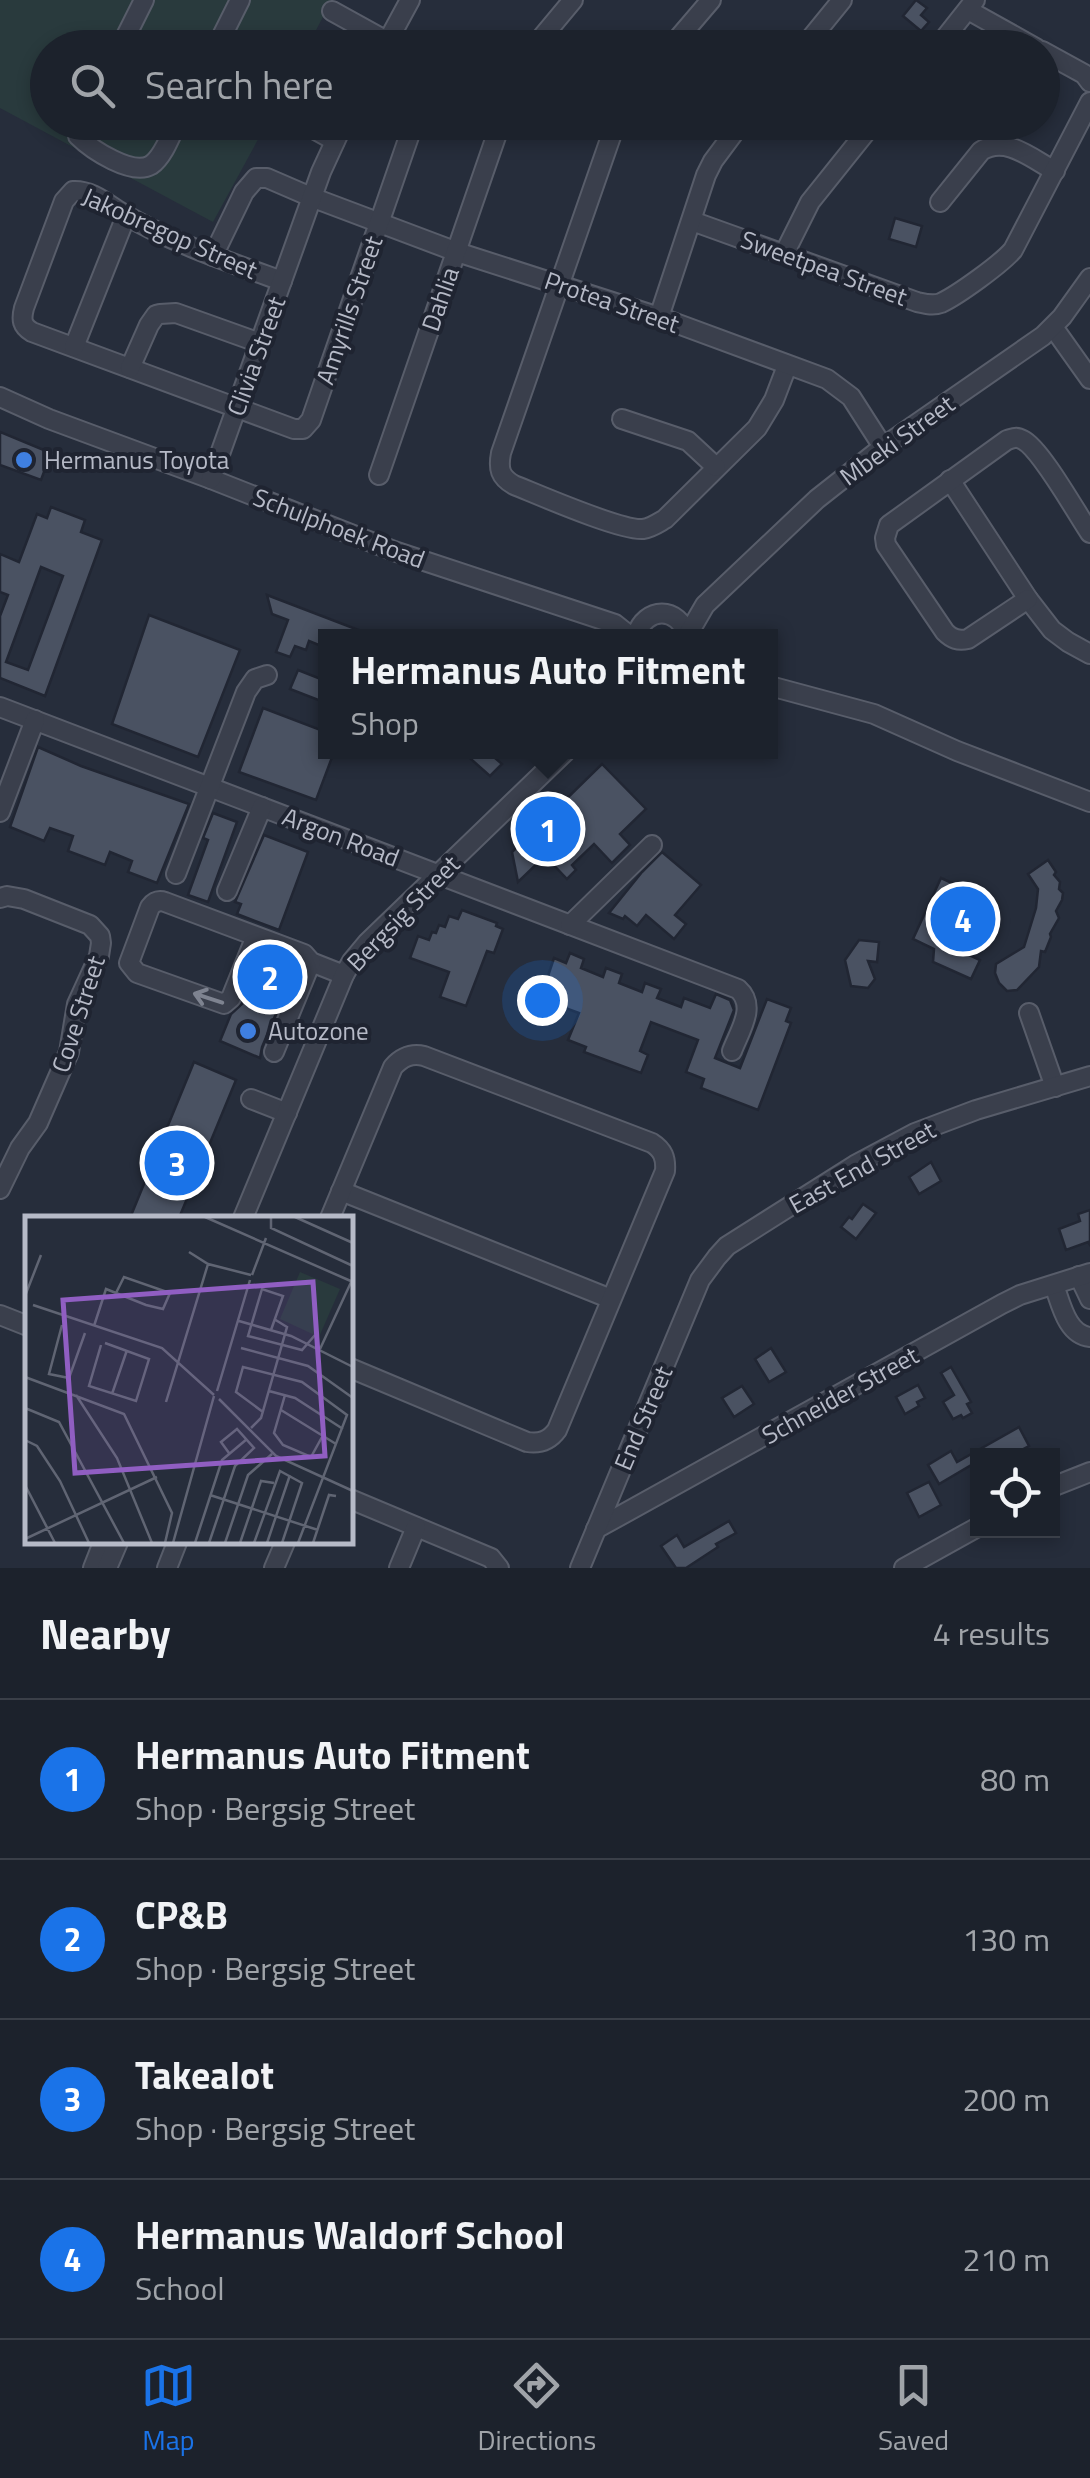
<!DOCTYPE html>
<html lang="en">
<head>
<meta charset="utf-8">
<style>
	body { margin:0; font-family:"Titillium Web",sans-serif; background:#252a34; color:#f1f3f6 }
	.controls { position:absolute; right:30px; bottom:30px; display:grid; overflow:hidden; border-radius:0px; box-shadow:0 5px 15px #0003 }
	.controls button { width:90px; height:90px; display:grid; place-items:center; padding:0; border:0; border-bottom:2px solid #3a3f48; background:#1c222c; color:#f1f3f6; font:50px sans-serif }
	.you { position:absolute; left:542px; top:1000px; width:35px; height:35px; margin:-25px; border:8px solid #fff; border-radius:50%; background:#1a73e8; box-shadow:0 0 0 15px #1a73e833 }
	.badge { display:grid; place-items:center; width:65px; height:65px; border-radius:50%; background:#1a73e8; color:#fff; font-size:32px; font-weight:700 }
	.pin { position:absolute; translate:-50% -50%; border:5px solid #fff; box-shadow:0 2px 10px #0006 }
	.popup { position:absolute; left:318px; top:629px; width:460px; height:130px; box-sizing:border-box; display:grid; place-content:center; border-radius:0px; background:#1c222c; filter:drop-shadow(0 2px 8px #0005); font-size:32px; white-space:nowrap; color:#a0a4a9 }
	.popup b { font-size:38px; color:#f1f3f6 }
	.popup::after { content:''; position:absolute; left:50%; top:100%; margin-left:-20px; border:20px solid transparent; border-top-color:#1c222c }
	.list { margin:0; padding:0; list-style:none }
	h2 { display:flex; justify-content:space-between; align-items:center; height:130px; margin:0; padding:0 40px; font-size:42px }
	h2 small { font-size:32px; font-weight:400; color:#a0a4a9 }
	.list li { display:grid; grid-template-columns:65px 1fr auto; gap:30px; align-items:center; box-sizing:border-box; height:160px; padding:0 40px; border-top:2px solid #3a3f48 }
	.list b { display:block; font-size:38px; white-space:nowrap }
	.list p { margin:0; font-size:32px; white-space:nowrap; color:#a0a4a9 }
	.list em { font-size:32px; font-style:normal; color:#a0a4a9 }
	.icon { flex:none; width:55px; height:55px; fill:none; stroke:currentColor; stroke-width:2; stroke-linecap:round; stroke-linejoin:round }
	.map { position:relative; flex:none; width:1090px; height:1568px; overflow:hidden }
	.search { position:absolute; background:#1c222c; box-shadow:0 5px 15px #0003; left:30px; right:30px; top:30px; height:110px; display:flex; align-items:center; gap:25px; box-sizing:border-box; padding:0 35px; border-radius:55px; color:#a0a4a9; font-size:38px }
	.sheet { height:770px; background:#1c222c }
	nav { display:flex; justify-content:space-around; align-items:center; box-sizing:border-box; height:140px; border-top:2px solid #3a3f48; background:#1c222c; font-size:28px; color:#a0a4a9 }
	nav a { display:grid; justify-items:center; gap:5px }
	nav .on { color:#1a73e8 }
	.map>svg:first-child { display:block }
</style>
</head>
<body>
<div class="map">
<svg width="1090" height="1568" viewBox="0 0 1090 1568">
	<rect width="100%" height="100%" fill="#262d3b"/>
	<polygon fill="#293a3d" points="0,0 332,0 307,47 48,48 48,122 267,123 213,222 0,108"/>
	<g fill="#4a5262" stroke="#212633" stroke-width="2.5" fill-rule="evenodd">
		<polygon points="916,0 927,8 921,15 929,22 921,31 903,16"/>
		<polygon points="895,218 922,226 916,247 889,239"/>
		<polygon points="0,432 51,453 41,480 0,465"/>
		<path d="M51 507 85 520 81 532 102 540 45 696 0 678V616L8 595 0 592V554L19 562 37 514 47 518ZM41 567 63 576 28 670 6 662Z"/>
		<polygon points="267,595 374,636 326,636 326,648 309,641 306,650 295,646 290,657 276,652 288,620 272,614"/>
		<polygon points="149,615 240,650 198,757 112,724"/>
		<polygon points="298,670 326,681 326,703 290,689"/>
		<polygon points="263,708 326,732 326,752 334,752 316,800 239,772"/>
		<polygon points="38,747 81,766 189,804 157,883 128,872 132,861 110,852 105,865 68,851 73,836 50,828 44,841 10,827"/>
		<polygon points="463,752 488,752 502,764 490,776"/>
		<polygon points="602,764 646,809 620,834 630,845 612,863 594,844 572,865 576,870 567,879 545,856 518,882 512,852"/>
		<polygon points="213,813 237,822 208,902 188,895 208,840 203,838"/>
		<polygon points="264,835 308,852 279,930 237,914 241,904 235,902"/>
		<polygon points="662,852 701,885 675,915 686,924 674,939 646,915 637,926 625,916 623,919 609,913 642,872"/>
		<polygon points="1048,860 1056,872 1054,875 1060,882 1059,889 1063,893 1062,900 1056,911 1059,918 1050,934 1051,937 1045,952 1041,951 1039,967 1017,990 1007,991 999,983 995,973 996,964 1024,947 1036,908 1038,889 1028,874"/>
		<polygon points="941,878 963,888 942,934 943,943 980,960 971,979 933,962 934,949 913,939"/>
		<polygon points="462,910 497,923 496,926 503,929 494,953 487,951 466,1006 440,997 449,972 410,958 418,936 429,940 432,932 436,933 439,925 445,927 449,916 458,919"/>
		<polygon points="859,940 879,942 877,962 868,961 875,979 868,988 851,986 845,960"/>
		<polygon points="263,952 296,966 262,1047 260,1058 220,1041 231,1014 243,1003"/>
		<polygon points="570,953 584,959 581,968 603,977 606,968 622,974 619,983 642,992 645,983 661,989 657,998 681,1007 684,998 710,1008 716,994 730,1000 734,1010 715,1058 740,1068 767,999 791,1008 786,1021 791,1023 758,1110 701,1088 704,1079 686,1072 698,1040 651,1022 640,1051 648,1055 641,1073 584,1052 586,1047 568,1040 579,1013 557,1005 563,988 546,982 554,958 566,963"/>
		<polygon points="194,1062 236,1080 179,1218 130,1218"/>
		<polygon points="931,1162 941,1181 919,1194 909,1177"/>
		<polygon points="863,1204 876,1213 856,1239 841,1227 849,1217 852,1219"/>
		<polygon points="1090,1210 1090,1245 1088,1242 1066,1250 1059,1229 1080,1221 1078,1214"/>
		<polygon points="771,1348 786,1372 769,1382 755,1359"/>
		<polygon points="951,1367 971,1402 967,1404 972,1413 963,1418 961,1415 953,1419 943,1402 954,1395 941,1373"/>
		<polygon points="918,1385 925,1398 917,1402 919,1406 905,1414 896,1397"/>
		<polygon points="742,1386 754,1404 734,1417 722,1398"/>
		<polygon points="1019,1427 1029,1446 1010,1456 978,1456 978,1461 939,1484 928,1465 951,1451 957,1462"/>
		<polygon points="929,1482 941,1505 919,1517 907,1493"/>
		<polygon points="729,1521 736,1533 716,1544 718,1547 686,1568 676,1568 661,1546 677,1535 684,1547"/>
	</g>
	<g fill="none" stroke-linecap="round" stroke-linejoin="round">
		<g stroke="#585d6a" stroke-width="22">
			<g id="minor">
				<polyline points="968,10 1036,48"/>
				<polyline points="332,11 399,48"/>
				<polyline points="120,48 144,0"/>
				<polyline points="216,48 240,0"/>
				<polyline points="384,48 410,0"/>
				<polyline points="533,48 573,0"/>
				<polyline points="670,48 711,0"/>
				<polyline points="803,48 842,0"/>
				<polyline points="937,48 975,0"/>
				<polyline points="1042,51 1084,74 1090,82"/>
				<path d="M77 122 78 136C92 150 132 176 151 165 163 157 171 135 177 122"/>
				<polyline points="301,122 335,141"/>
				<path d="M616 122 501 453C498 469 500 477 514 485 539 495 621 531 643 529 651 528 658 523 665 519L757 428 774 400 787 366"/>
				<path d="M940 202 981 151C1006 135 1032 159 1055 171"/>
				<path d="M692 221 917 302C926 304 933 306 941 303 958 295 1001 264 1013 250L1090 102"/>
				<polyline points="784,254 810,202 874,122"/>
				<polyline points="213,256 244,192 256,178 267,178 311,197 457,252 659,317 827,379 851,397 883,447"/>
				<path d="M282 281C229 262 172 243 122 213 107 204 92 190 73 191L64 201 24 308C21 320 22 326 32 332L294 429H303L311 420 414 122"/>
				<polyline points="659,317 706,175 713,161 742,122"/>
				<polyline points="1053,327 1090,379"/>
				<polyline points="74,347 126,216"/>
				<polyline points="130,368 149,325 156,315 160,314 176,313 260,343"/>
				<polyline points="0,397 49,419 211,479 394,551 615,624 630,636"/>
				<polyline points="622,419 688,441 716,467"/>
				<polyline points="379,475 501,122"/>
				<polyline points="211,479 321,172 344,122"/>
				<polyline points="950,480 1028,599 1052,630 1068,642 1090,654"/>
				<path d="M1028 599 968 639C958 641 952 639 945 632L886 545 885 538 889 525 1007 440C1014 438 1016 436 1023 440 1041 449 1077 514 1090 533"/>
				<path d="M636 636C645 606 679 606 687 636"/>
				<polyline points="687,636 705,605 817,499 883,447 1043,336 1062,317 1090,278"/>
				<polyline points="770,686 874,714 957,751 1090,802"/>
				<path d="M0 707 738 989C757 1006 740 1030 732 1051"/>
				<polyline points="0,812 35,720"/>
				<polyline points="176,874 246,692 255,679 267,675"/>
				<polyline points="227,891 262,807"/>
				<polyline points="0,898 7,896 24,899 90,925 100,936 101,943 99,956 77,1004 69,1052 38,1123 20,1148 0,1189"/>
				<polyline points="570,925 652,845"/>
				<path d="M256 936 231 998 224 1004 137 973 129 963 150 907C154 902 159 900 165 902L304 954 311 962 344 975"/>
				<polyline points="1029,1013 1055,1087"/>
				<polyline points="274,1052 311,962"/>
				<polyline points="251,1099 287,1113"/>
				<polyline points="341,1191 611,1299"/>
				<polyline points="243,1218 344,975 352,961 367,943 565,752"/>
				<path d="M330 1218 393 1067C402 1057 411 1053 424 1056L652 1143C663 1150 666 1158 665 1171L557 1430C549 1441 540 1444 527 1442L350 1368"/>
				<polyline points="1079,1276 1090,1299"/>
				<path d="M1054 1285C1061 1304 1067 1335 1090 1337"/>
				<polyline points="0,1315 28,1326"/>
				<polyline points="1052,1487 1090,1472"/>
				<polyline points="350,1499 491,1558 499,1568"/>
				<polyline points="596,1529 1002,1304 1020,1295 1090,1273"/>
				<polyline points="93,1568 104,1540"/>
				<polyline points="107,1568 119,1540"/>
				<polyline points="167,1568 178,1540"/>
				<polyline points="274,1568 286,1540"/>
				<polyline points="399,1568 416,1527"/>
				<polyline points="580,1568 700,1280 717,1257 727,1246 855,1165 915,1133 976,1110 1090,1076"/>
				<polyline points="904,1568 978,1527"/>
			</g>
		</g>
		<use href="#minor" stroke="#3a3f4c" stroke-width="18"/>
	</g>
	<defs><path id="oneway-shaft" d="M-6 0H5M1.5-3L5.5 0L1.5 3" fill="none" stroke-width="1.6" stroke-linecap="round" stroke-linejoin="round" transform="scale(2.5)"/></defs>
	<use stroke="#7e8390" href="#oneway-shaft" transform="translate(208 998) rotate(-162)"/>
	<g fill="#3f7fe0" stroke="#1f2431" stroke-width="4">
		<circle cx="24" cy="460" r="10"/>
		<circle cx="248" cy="1031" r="10"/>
	</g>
	<g text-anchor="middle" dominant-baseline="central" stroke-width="8" stroke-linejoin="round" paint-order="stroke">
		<g font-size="25" fill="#b6bac7" stroke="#1f2431">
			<text transform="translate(170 233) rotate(24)">Jakobregop Street</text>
			<text transform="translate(824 268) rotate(20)">Sweetpea Street</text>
			<text transform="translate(440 299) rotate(-71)">Dahlia</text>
			<text transform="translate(612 302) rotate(19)">Protea Street</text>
			<text transform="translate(349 310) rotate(-71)">Amyrills Street</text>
			<text transform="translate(256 356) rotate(-70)">Clivia Street</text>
			<text transform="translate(897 440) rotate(-36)">Mbeki Street</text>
			<text transform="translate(339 528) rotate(21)">Schulphoek Road</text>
			<text transform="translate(341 837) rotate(21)">Argon Road</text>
			<text transform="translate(403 913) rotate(-46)">Bergsig Street</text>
			<text transform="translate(78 1014) rotate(-72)">Cove Street</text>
			<text transform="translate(862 1167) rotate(-29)">East End Street</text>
			<text transform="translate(840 1395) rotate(-29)">Schneider Street</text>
			<text transform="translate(643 1418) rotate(-67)">End Street</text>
		</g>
		<g font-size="25" fill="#b6bac7" stroke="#1f2431" text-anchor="start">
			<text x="44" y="460">Hermanus Toyota</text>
			<text x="268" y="1031">Autozone</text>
		</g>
	</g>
	<g transform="translate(25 1216)">
		<rect width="328" height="328" fill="#262d3b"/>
		<path d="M275 56 315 73 294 121 255 103Z" fill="#293a3d"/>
		<path fill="none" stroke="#606573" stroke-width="2.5" d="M180 1 328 66M246 1V12L328 50M270 1 328 27M164 36 183 48 226 59M227 59 241 22M0 80 16 39M8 89 137 132 189 179M214 105 266 120 328 151M37 109 24 158 44 162 60 117M69 110 81 73 121 89 138 93 145 77 99 61 91 77M246 114 258 80 237 73 223 120 277 134 290 119M76 129 64 170 111 185 124 143 80 127M216 132 283 150 328 182M295 133 328 62M0 161 99 198 147 297 140 327M192 175 225 64M244 175 270 182 318 213M87 178 102 134M51 179 92 242 127 327M260 179 249 217 258 229 286 241 297 221M194 183 251 240 328 275M141 186 183 48M0 192 34 206 99 327M256 194 311 228M238 196 211 176 218 151 277 166 322 199 273 327M226 212 236 202 262 111 249 103M0 224 12 230 35 265 64 327M0 269 30 327M185 279 293 314M0 323 132 261M148 327 189 180M170 327 197 244 222 223M184 327 210 250 229 232 212 213 196 226 204 237M200 327 223 259 247 238M215 327 236 265 249 267M229 327 255 255 277 267 257 327M242 327 265 259M288 327 304 279 311 280"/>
		<path fill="#905ec2" fill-opacity="0.15" stroke="#905ec2" stroke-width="5" d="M288 66 300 240 50 257 38 84Z"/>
		<rect width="328" height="328" fill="none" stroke="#b6bac7" stroke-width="5"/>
	</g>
</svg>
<div class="controls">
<button><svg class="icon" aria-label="locate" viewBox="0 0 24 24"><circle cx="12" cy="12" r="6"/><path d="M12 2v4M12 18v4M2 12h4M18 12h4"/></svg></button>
</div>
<div class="you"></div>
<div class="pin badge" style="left:548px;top:829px">1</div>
<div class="popup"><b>Hermanus Auto Fitment</b>Shop</div>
<div class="pin badge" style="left:270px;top:977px">2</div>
<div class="pin badge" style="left:177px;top:1163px">3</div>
<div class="pin badge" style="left:963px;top:919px">4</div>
<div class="search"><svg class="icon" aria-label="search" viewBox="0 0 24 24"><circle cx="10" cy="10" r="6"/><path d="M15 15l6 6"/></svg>Search here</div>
</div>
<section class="sheet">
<h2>Nearby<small>4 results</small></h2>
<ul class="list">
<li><span class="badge">1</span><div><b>Hermanus Auto Fitment</b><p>Shop · Bergsig Street</p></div><em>80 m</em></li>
<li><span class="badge">2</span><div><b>CP&amp;B</b><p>Shop · Bergsig Street</p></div><em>130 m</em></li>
<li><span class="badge">3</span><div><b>Takealot</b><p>Shop · Bergsig Street</p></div><em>200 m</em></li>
<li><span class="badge">4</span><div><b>Hermanus Waldorf School</b><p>School</p></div><em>210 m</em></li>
</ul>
</section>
<nav>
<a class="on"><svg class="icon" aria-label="map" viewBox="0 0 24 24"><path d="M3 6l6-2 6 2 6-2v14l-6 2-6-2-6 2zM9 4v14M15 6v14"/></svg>Map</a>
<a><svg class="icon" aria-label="directions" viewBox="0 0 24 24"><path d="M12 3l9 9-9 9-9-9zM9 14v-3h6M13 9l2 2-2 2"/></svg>Directions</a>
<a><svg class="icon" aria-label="saved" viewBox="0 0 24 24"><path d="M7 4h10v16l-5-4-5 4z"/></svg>Saved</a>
</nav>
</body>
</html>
